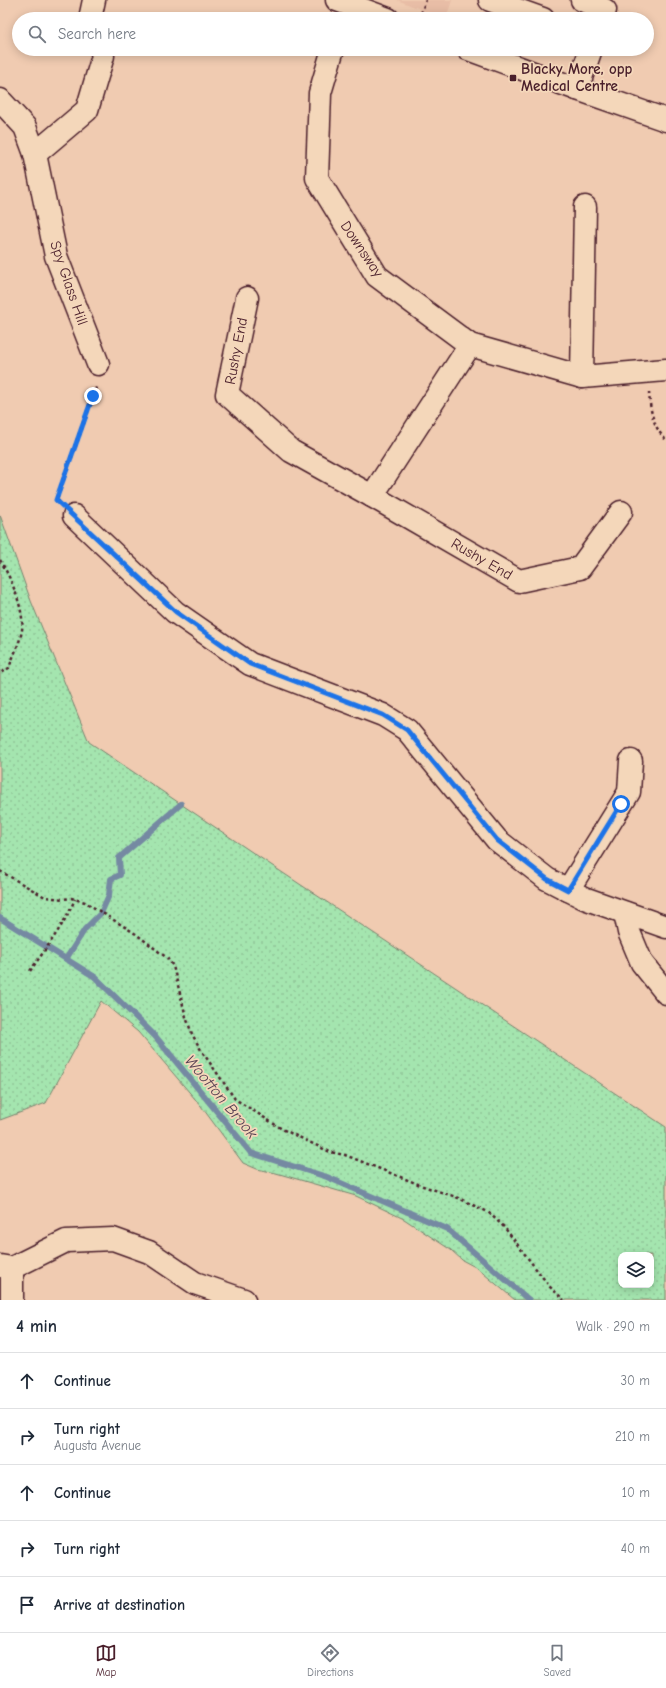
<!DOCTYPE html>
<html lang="en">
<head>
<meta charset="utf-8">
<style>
	body { margin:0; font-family:"Comic Neue",sans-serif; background:#f6f6f7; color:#1f2937 }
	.controls { position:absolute; right:12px; bottom:12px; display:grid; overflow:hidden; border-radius:8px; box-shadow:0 2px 10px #0003 }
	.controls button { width:36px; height:36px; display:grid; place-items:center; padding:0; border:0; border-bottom:1px solid #e0e1e3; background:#fff; color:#1f2937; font:20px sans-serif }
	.stop { position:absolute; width:12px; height:12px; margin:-9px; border:3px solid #1a73e8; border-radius:50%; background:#fff }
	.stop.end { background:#1a73e8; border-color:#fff; box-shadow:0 1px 4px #0008 }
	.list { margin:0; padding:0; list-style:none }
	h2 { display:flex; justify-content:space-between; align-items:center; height:52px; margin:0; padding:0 16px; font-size:17px }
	h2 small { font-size:13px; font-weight:400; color:#747a83 }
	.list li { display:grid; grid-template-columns:26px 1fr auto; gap:12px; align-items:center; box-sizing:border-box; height:56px; padding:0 16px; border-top:1px solid #e0e1e3 }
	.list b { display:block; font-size:15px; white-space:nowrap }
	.list p { margin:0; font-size:13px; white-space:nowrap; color:#747a83 }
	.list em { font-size:13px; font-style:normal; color:#747a83 }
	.icon { flex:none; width:22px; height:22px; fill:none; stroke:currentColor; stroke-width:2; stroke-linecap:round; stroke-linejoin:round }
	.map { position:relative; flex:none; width:666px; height:1300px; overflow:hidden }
	.search { position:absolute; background:#fff; box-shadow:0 2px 10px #0003; left:12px; right:12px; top:12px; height:44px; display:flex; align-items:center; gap:10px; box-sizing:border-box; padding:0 14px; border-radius:22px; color:#747a83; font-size:15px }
	.sheet { height:332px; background:#fff }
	nav { display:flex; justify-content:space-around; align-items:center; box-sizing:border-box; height:56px; border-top:1px solid #e0e1e3; background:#fff; font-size:11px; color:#747a83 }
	nav a { display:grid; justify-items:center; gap:2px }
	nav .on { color:#4a1f2b }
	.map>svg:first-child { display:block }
</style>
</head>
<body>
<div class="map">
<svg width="666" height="1300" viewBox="0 0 666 1300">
	<defs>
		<pattern id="grass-dots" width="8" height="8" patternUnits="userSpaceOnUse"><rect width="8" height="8" fill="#a4e5af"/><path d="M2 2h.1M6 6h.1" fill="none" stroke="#8fc497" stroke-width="1.8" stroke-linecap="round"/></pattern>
	</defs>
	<rect width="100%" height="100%" fill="#f0cbb1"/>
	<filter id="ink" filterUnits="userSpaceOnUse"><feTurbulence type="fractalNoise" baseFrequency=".025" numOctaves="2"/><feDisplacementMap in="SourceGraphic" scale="8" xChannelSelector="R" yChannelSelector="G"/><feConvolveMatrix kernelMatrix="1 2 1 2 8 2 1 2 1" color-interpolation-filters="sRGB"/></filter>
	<g filter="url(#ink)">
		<polygon fill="#e8bda6" points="397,0 452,0 446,19"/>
		<path fill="url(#grass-dots)" stroke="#77826d" fill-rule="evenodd" d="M0 515 31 601 89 742 277 869 666 1127V1300H515L477 1268 462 1260 451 1250 404 1219 356 1196 276 1173 257 1169 243 1163 201 1106 138 1032 101 1001 46 1103 0 1120ZM621 1255H651V1285H621Z"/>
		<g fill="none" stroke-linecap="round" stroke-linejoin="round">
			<g stroke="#7489a2" stroke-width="6">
				<polyline points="0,918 95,977 155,1036 251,1153 327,1177 447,1229 529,1300"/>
				<polyline points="66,959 85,929 101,913 109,895 111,879 120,875 119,858 181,804"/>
			</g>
			<g stroke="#4a1f2b" stroke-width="25">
				<g id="minor">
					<polyline points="337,0 388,19"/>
					<polyline points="490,0 543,19"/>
					<polyline points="582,0 605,10 602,19"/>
					<polyline points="93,19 91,14 94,0"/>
					<polyline points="333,49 320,93 317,178 377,276 470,345 582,377 666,370"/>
					<polyline points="468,49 577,89 666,120"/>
					<polyline points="577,89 591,49"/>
					<polyline points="0,100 25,127 35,154 56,256 98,364"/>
					<polyline points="35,154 87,110 103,56 101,49"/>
					<polyline points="247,298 227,394 291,451 372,496 519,581 580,568 621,512"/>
					<polyline points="582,377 585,207"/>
					<polyline points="372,496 470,345"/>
					<polyline points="74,516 175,612 250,664 383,715 407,730 497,840 547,879 584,898 666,927"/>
					<polyline points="568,890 629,792 631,761"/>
					<polyline points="625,913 629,932 642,963 666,993"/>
					<polyline points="0,1266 12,1268 12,1300"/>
					<polyline points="12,1268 66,1241 113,1239 149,1252 195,1283 244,1300"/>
				</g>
			</g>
			<g stroke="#4a1f2b" stroke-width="2.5" stroke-dasharray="3 3" stroke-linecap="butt">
				<polyline points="419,19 426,0"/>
				<path d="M649 392C650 410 653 427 666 440"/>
				<polyline points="59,502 56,500 97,385"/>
				<path d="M0 560C10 576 25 610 22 630 20 643 13 656 9 668L0 673"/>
				<polyline points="0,871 45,897 63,899 71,898 85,902 136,934 167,958 173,966 186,1017 192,1034 201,1050 235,1099 282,1129 330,1152 345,1155 423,1186 456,1197 488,1212 504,1227 550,1287 564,1300"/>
				<path d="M30 971C47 947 64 925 75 899"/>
			</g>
			<use href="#minor" stroke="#f4d7ba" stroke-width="22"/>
		</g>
	</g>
	<g fill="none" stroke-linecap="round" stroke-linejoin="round" filter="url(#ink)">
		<polyline stroke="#1a73e8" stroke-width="5" points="93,396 56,500 176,612 250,664 383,715 407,730 497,840 547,879 568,890 621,804"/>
	</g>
	<rect fill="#4a1f2b" stroke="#f4d7ba" stroke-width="1.5" x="509" y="74" width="8" height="8" rx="2"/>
	<g text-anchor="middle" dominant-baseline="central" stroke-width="3.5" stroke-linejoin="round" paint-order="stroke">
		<g font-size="15" font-weight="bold" fill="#4a1f2b" stroke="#f4d7ba" text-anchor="start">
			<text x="521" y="69">Blacky More, opp<tspan x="521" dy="17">Medical Centre</tspan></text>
		</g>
		<g font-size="15" fill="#4a1f2b" stroke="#f4d7ba">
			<text transform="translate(362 249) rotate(56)">Downsway</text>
			<text transform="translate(69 283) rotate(71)">Spy Glass Hill</text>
			<text transform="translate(236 351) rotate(-79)">Rushy End</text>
			<text transform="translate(482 559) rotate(30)">Rushy End</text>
		</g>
		<g font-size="16" font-style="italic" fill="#584253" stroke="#f4d7ba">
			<text transform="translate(221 1097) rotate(50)">Wootton Brook</text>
		</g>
	</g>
</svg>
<div class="controls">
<button><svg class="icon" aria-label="layers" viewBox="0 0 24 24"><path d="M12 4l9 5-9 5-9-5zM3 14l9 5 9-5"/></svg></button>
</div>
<div class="stop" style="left:621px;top:804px"></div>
<div class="stop end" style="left:93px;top:396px"></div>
<div class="search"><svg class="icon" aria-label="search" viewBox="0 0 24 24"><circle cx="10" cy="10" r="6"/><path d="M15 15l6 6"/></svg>Search here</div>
</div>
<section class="sheet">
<h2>4 min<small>Walk · 290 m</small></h2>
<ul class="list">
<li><svg class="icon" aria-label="ahead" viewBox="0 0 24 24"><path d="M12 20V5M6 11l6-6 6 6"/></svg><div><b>Continue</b></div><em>30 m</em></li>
<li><svg class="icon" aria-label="right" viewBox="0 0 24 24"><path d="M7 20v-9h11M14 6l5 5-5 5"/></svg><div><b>Turn right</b><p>Augusta Avenue</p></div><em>210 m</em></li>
<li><svg class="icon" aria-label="ahead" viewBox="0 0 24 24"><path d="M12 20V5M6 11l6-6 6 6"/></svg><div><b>Continue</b></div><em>10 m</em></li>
<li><svg class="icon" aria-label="right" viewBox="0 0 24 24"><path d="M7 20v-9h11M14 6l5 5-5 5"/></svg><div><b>Turn right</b></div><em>40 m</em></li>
<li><svg class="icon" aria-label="arrive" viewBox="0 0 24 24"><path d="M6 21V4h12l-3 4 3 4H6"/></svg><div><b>Arrive at destination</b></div></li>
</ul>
</section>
<nav>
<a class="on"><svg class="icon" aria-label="map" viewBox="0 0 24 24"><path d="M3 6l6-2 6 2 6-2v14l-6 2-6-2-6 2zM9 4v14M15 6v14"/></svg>Map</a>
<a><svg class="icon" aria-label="directions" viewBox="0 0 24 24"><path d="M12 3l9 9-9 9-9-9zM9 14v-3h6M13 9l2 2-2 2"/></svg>Directions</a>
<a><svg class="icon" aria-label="saved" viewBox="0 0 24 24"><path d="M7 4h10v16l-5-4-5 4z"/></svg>Saved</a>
</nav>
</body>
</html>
